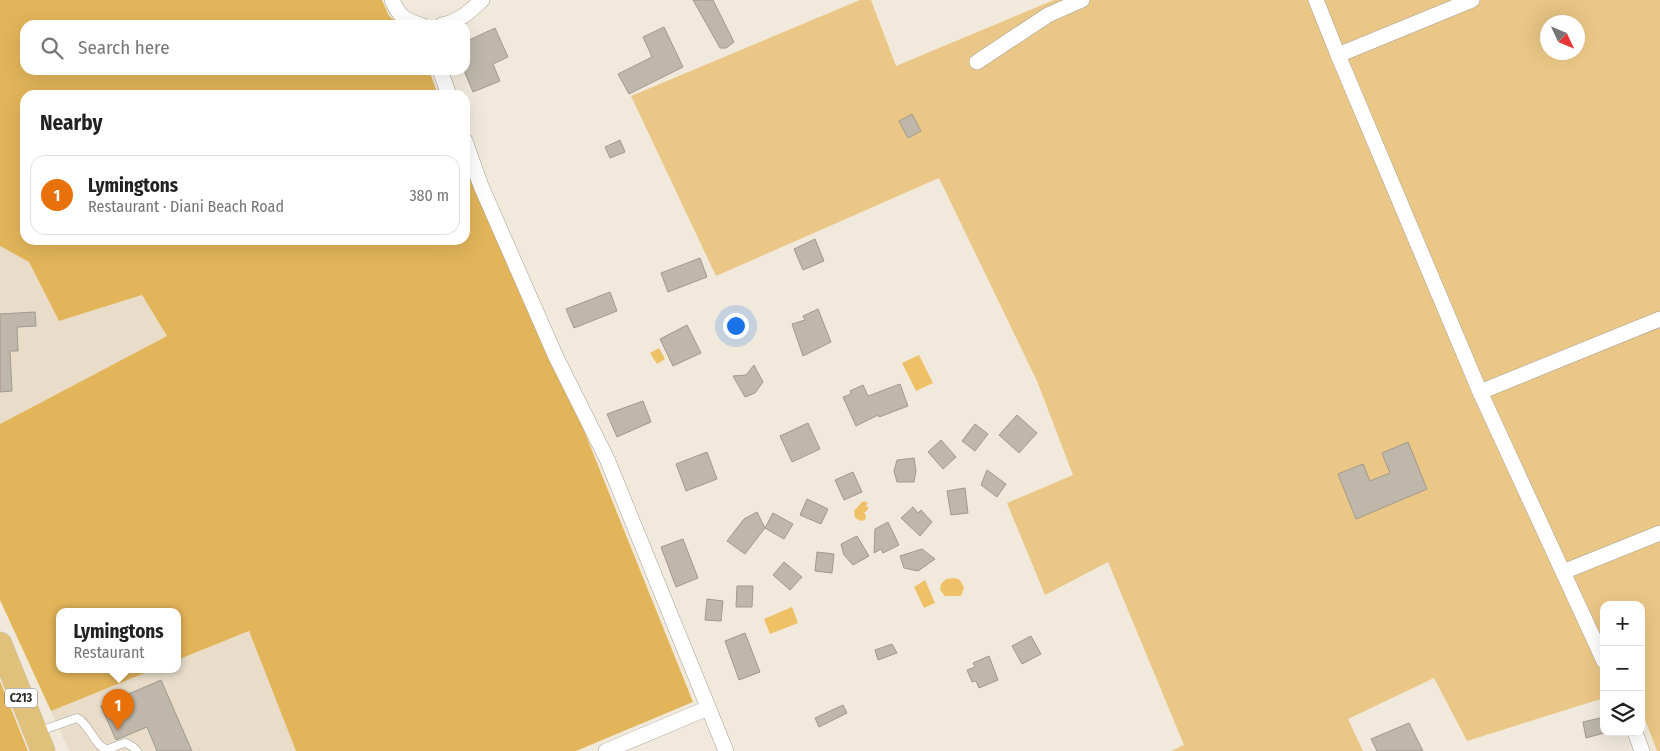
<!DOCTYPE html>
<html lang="en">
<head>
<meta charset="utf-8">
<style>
	body { margin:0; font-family:"Fira Sans Condensed",sans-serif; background:#f6f6f6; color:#222 }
	.controls { position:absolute; right:15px; bottom:15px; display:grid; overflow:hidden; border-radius:10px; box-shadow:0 5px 20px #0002 }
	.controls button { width:45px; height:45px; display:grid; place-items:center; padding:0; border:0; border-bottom:1px solid #e0e0e0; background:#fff; color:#222; font:25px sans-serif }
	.compass { position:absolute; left:1540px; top:15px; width:45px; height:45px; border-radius:50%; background:#fff; box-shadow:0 5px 20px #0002; rotate:134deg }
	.you { position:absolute; left:735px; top:325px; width:18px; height:18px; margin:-12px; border:4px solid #fff; border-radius:50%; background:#1a73e8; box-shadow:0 0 0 8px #1a73e833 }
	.badge { display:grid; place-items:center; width:32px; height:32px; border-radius:50%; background:#2c637d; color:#fff; font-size:16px; font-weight:700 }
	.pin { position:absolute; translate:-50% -41px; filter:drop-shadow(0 1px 2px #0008) }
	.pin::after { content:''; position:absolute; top:26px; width:18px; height:15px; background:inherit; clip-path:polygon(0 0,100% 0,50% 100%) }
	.popup { position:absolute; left:56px; top:608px; width:125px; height:65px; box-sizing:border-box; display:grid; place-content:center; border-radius:10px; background:#fff; filter:drop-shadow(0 1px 4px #0005); font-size:16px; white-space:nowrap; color:#767676 }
	.popup b { font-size:19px; color:#222 }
	.popup::after { content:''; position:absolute; left:50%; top:100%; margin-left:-10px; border:10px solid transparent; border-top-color:#fff }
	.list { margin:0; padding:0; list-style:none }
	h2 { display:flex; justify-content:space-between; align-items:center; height:65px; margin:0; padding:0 20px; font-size:21px }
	h2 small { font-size:16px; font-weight:400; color:#767676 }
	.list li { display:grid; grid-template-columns:32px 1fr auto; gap:15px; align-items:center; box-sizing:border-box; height:80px; margin:0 10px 10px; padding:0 10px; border:1px solid #e0e0e0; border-radius:15px }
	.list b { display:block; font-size:19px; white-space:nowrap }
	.list p { margin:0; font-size:16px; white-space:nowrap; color:#767676 }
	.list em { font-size:16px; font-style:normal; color:#767676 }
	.icon { flex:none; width:28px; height:28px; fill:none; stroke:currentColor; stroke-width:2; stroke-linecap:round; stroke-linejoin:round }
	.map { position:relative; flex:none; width:1660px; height:751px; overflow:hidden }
	.search { position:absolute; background:#fff; box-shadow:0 5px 20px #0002; left:20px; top:20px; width:450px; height:55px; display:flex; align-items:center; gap:12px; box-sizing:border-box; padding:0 18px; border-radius:15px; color:#767676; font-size:19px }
	.panel { position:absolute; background:#fff; box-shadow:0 5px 20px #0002; left:20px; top:90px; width:450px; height:155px; border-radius:15px }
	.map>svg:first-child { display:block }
</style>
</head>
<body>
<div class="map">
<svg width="1660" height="751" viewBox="0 0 1660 751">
	<rect width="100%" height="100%" fill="#f1eadc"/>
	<g fill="#e9ddca">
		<polygon points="0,246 29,262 59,321 142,295 167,336 0,424"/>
		<polygon points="249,631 296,751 69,751 51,711 155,669 177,669 177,660"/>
	</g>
	<path fill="#eac786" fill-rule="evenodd" d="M860 0H871L896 66 1054 0H1660V751H1657L1641 709V605H1604V698L1467 741 1434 678 1348 719 1363 751H1171L1184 745 1108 562 1045 595 1007 503 1073 475 1037 381 939 178 716 276 631 96ZM1548 22H1578V52H1548Z"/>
	<g fill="#e3b55a">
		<polygon points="0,0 382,0 389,16 401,25 25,25 25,70 429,70 438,95 25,95 25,240 465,240 465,168 575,408 693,702 576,751 296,751 249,631 177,660 177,611 59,611 59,669 155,669 51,711 0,600 0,424 167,336 142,295 59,321 29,262 0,246"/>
		<polygon points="0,681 28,751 0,751"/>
	</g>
	<g fill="#efc167">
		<polygon points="659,348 665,359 657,364 650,353"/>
		<polygon points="919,355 933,383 916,391 902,363"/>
		<polygon points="865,501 868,503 866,506 869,508 864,513 866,515 865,520 861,521 855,518 854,511 862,502"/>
		<polygon points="955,578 960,580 964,588 961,596 945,596 940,590 941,584 946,579"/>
		<polygon points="925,580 935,603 924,608 914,587"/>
		<polygon points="792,607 798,623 770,634 764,619"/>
	</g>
	<g fill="#beb7aa" stroke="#a0998d">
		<polygon points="693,0 713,0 734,42 726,48 720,48"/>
		<polygon points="664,27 683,67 629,94 618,74 652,57 643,37"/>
		<polygon points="495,28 508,57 493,64 500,81 473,92 465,73 465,42"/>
		<polygon points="912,114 921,131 908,138 899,121"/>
		<polygon points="620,140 625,152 610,158 605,147"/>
		<polygon points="815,239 824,261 803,270 794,249"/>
		<polygon points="700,258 707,277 668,292 661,273"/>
		<polygon points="610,292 617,311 574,328 566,309"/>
		<polygon points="818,309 831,342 803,356 792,324 805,320 803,316"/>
		<polygon points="35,312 36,326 17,327 18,351 10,351 12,391 0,392 0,314"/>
		<polygon points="687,325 701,353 673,366 660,339"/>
		<polygon points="754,365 763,382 755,393 745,397 733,376 746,375"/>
		<polygon points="900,384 908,406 879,417 878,415 856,426 843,397 851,394 850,391 863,385 868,396"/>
		<polygon points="643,401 651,422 617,437 607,414"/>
		<polygon points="1017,415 1037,433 1019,453 999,435"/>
		<polygon points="808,423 820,449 792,462 780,436"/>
		<polygon points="975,424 988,434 975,451 962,441"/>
		<polygon points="941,440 956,457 943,469 928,452"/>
		<polygon points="1408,442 1427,489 1356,519 1338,474 1363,464 1370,481 1390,473 1382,453"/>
		<polygon points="707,452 717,479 686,491 676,464"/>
		<polygon points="914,458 916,471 914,482 897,482 894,471 897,460"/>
		<polygon points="987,470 1006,484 997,497 981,485"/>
		<polygon points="853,472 862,492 844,500 835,480"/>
		<polygon points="965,488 968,513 951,515 947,491"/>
		<polygon points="807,499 828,509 821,524 800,515"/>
		<polygon points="913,507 918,513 921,510 932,522 920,536 901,518"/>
		<polygon points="757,512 765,528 745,554 727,541 744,519"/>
		<polygon points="773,513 793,524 784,539 765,528"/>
		<polygon points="888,522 899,545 883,553 881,549 874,553 875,529"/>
		<polygon points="857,536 869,556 853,565 844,555 841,544"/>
		<polygon points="683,539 698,578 676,587 661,547"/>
		<polygon points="922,549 935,559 918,571 904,568 900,556"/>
		<polygon points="817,552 834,554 832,573 815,571"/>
		<polygon points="784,562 802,577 790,590 773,575"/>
		<polygon points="737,586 753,586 752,607 736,607"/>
		<polygon points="707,599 723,601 721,621 705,620"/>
		<polygon points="745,633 760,672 739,680 725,641"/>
		<polygon points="1031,636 1041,654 1022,664 1012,646"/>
		<polygon points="892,644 897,653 878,660 875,650"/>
		<polygon points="989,656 998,680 979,688 976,681 972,682 967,670 975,667 973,663"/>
		<polygon points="161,680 192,751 157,751 147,727 116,740 101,706"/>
		<polygon points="843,705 847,713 819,727 815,718"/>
		<polygon points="1604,717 1604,733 1586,738 1583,722"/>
		<polygon points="1409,723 1423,751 1377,751 1371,739"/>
	</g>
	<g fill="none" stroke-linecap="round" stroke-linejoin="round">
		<g stroke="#a69f92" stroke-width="9">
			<path id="service" d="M37 732 77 718C89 723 96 749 107 749 113 749 119 743 126 743L133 747 137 751"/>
		</g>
		<g stroke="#a69f92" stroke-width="16">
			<g id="minor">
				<path d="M392 0C399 16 405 21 421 25"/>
				<polyline points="1316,0 1338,55"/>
				<polyline points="1472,0 1338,55 1480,392 1604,661"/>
				<path d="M442 25C459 22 469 12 482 0"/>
				<polyline points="977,62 1048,15 1082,0"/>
				<polyline points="440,70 449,95"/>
				<polyline points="465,141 481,186 556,357 607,459 726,751"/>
				<polyline points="1480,392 1660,319"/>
				<polyline points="1563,572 1660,533"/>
				<polyline points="1635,732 1642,751"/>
				<polyline points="606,751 708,708"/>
			</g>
		</g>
		<g stroke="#cdcccb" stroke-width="25">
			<polyline id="primary" points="0,644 43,751"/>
		</g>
		<use href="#service" stroke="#fff" stroke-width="8"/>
		<use href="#minor" stroke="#fff" stroke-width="15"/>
		<use href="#primary" stroke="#e0c17a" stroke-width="24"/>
	</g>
	<g text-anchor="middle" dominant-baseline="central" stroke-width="5" stroke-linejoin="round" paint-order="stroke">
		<rect fill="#fff" stroke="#6d6b68" stroke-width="1" x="5" y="688.5" width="32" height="19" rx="4"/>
		<g font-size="12" font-weight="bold" fill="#2f2c27">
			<text x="21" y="698">C213</text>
		</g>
	</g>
</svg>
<div class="controls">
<button>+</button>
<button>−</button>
<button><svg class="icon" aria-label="layers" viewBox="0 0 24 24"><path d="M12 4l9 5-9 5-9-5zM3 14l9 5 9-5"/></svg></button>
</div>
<svg class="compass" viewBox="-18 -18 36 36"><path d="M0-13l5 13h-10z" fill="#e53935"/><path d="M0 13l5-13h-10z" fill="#767676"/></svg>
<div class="you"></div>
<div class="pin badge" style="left:118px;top:730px;background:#e8710a">1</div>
<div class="popup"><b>Lymingtons</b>Restaurant</div>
<div class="search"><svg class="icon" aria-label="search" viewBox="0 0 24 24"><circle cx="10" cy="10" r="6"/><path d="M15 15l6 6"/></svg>Search here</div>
<section class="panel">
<h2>Nearby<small></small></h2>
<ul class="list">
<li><span class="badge" style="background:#e8710a">1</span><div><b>Lymingtons</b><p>Restaurant · Diani Beach Road</p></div><em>380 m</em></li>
</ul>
</section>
</div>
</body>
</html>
